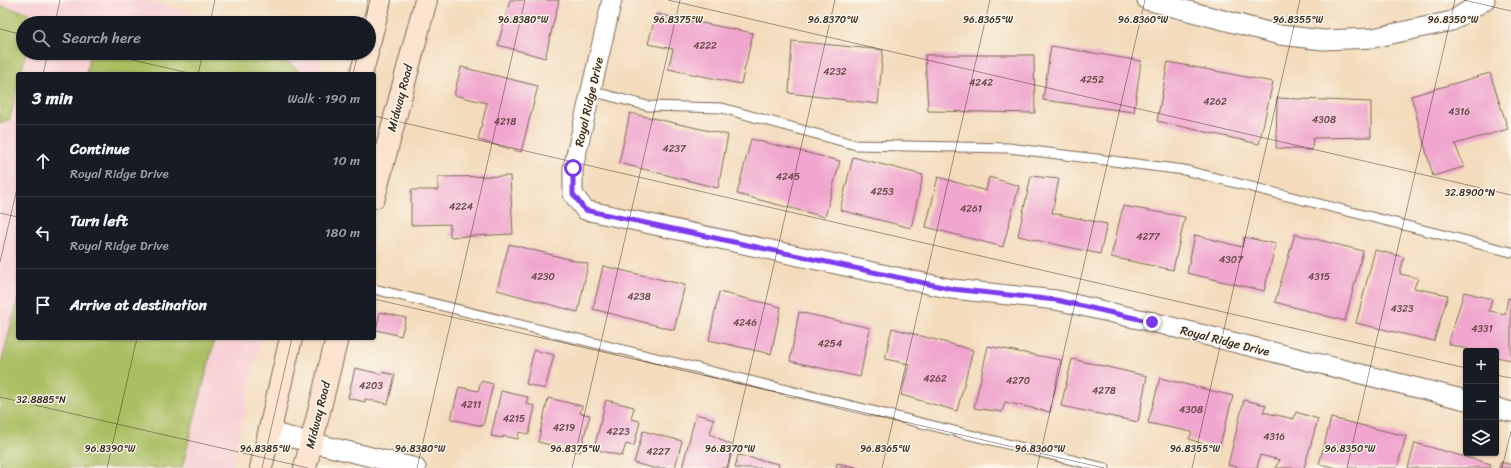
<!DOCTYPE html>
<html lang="en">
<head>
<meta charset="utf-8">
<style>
	body { margin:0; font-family:Sriracha,sans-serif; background:#20242c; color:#f1f3f6 }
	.controls { position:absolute; right:12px; bottom:12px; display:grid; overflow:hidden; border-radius:4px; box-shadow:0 1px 3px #0004 }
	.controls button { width:36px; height:36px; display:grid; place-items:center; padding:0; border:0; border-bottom:1px solid #363941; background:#171b24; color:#f1f3f6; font:20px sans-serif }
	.stop { position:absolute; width:12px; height:12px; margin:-9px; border:3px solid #7c3aed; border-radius:50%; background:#fff }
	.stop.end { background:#7c3aed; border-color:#fff; box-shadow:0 1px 4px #0008 }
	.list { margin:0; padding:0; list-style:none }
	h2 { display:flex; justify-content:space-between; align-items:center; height:52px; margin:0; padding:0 16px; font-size:17px }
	h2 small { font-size:13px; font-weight:400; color:#9ea1a6 }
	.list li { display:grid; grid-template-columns:26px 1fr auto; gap:12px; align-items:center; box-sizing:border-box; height:72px; padding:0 16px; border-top:1px solid #363941 }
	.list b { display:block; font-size:15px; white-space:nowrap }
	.list p { margin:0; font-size:13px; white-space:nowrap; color:#9ea1a6 }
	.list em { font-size:13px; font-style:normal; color:#9ea1a6 }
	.icon { flex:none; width:22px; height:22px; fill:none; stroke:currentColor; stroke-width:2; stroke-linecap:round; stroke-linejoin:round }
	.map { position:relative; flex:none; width:1511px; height:468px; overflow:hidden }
	.search { position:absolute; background:#171b24; box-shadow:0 1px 3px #0004; left:16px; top:16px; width:360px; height:44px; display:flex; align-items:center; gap:10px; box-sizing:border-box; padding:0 14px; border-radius:22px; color:#9ea1a6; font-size:15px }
	.panel { position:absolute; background:#171b24; box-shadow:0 1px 3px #0004; left:16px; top:72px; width:360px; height:268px; border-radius:4px }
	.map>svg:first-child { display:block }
</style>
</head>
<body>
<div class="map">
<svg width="1511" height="468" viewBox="0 0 1511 468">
	<rect width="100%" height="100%" fill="#fbf7ec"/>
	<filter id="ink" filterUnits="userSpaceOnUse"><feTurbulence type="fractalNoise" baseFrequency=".025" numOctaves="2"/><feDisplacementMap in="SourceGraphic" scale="8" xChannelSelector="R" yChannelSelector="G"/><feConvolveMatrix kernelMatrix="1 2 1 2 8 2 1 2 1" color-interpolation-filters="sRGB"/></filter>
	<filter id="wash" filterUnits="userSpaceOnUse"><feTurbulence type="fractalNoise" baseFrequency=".012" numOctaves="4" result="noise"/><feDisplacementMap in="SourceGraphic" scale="16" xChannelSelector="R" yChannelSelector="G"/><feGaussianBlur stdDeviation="0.9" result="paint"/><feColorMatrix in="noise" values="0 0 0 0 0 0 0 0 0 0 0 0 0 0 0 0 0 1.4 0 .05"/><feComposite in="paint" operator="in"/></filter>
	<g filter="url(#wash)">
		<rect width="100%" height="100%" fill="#f3dbbc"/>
		<polygon fill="#f7cfd4" points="0,0 145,0 233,23 23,23 23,53 323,53 319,74 18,74 18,338 261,338 232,468 0,468"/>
		<g fill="#aabe62" stroke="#727440">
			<polygon points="0,6 27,12 33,22 33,23 23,23 23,53 26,53 21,74 18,74 18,85 10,119 0,123"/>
			<polygon points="90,53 245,53 290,63 300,72 300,74 86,74"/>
			<polygon points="18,298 18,338 215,338 182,468 0,468 0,368"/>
		</g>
		<g id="blocks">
			<g fill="#f0a6ce">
				<polygon points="510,0 559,0 545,58 498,45"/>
				<polygon points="656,14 753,33 741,84 668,69 673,49 648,44"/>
				<polygon points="792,41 883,50 878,104 789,93"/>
				<polygon points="1051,46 1141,61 1134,112 1043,100"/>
				<polygon points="925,55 1034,55 1035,113 928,111"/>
				<polygon points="1168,62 1273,82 1259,144 1157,121"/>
				<polygon points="461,67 538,86 521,152 478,140 487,103 454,95"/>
				<polygon points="1490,73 1508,129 1455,144 1464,167 1433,176 1411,96"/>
				<polygon points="1277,98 1371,102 1371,137 1313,138 1312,150 1276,148"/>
				<polygon points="630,113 728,135 718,188 619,163"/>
				<polygon points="751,139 840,161 825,217 737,194"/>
				<polygon points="853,157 923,175 911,228 840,210"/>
				<polygon points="510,176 513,234 450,237 450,224 411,225 411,190 438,190 438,177"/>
				<polygon points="1031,176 1059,179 1052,213 1107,224 1100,254 1018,236"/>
				<polygon points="938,177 986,191 989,177 1019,186 1003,247 926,227"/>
				<polygon points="1123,206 1185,217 1173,270 1111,257"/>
				<polygon points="1295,234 1363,251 1345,321 1275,302"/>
				<polygon points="1195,235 1242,247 1244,237 1276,244 1264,291 1187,273"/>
				<polygon points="509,244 588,264 578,312 497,290"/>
				<polygon points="1375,250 1404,257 1400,274 1418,278 1414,288 1448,295 1434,341 1356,323"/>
				<polygon points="603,266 685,285 674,330 593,309"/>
				<polygon points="719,292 781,307 771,354 709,340"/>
				<polygon points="1464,292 1492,299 1489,311 1505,314 1508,298 1511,299 1511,360 1496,357 1496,351 1474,351 1448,344"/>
				<polygon points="380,312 406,318 401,336 376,330"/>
				<polygon points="799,312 870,328 860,377 790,361"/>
				<polygon points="892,328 973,350 957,411 901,395 909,364 885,359"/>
				<polygon points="988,346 1061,360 1050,412 1005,402 1002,412 974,408"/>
				<polygon points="534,350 554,355 545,389 526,384"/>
				<polygon points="1072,359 1147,376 1138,422 1061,406"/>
				<polygon points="355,368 381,374 382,372 395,375 388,404 365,399 365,402 348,398"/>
				<polygon points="1160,378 1233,396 1219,449 1189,439 1192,432 1148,423"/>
				<polygon points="481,381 493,384 483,426 451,419 459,387 478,391"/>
				<polygon points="501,391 528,397 526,404 535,406 529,434 519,432 518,439 503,436 503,438 491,436"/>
				<polygon points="548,398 582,406 580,413 590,415 580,452 538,442"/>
				<polygon points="606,400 634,407 631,419 640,421 634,446 626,444 622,456 594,449"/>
				<polygon points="1244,400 1266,405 1263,412 1294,419 1296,412 1318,419 1304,468 1275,468 1280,460 1260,455 1257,468 1242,468 1228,465"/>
				<polygon points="696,414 714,419 710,434 733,446 728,468 682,468"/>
				<polygon points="1331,418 1406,436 1397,468 1338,468 1319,464"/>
				<polygon points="643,431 682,441 675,468 653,468 634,463"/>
				<polygon points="1415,443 1491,464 1490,468 1408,468"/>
				<polygon points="738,455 779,464 778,468 735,468"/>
				<polygon points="1501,462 1511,465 1511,468 1499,468"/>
				<polygon points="837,463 856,467 856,468 836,468"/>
			</g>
		</g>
	</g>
	<g filter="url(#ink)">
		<use href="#blocks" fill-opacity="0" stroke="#7b6855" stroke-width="1"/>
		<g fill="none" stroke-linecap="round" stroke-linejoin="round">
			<g stroke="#7b6855" stroke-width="11">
				<g id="lane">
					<polyline points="591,91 648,106 722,108 856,145 1009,148 1184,170 1511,252"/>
					<polyline points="374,289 1105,468"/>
				</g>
			</g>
			<g stroke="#7b6855" stroke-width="21">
				<g id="street">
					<polyline points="612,0 573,168 573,194 585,210 952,289 1056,300 1152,322 1466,400"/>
					<polyline points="1147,0 1280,35 1323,40 1373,38 1452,21 1485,0"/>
					<polyline points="1496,408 1511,412"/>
					<polyline points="269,432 416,468"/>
				</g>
			</g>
			<g stroke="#7b6855" stroke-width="24">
				<g id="secondary">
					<polyline points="369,43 380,0"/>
					<polyline points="361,74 367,53"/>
					<polyline points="374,197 426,0"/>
					<polyline points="261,468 291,338"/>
					<polyline points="305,468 337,338"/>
				</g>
			</g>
			<use href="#lane" stroke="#fff" stroke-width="9"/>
			<use href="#street" stroke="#fff" stroke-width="19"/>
			<use href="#secondary" stroke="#fde4d1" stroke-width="22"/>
		</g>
	</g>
	<g fill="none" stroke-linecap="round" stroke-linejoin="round" filter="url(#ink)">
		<polyline stroke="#7c3aed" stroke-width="5" points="573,168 573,194 585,210 952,289 1056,300 1152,322"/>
	</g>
	<path fill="none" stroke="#3b2a1e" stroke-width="1" stroke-opacity="0.45" d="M668 0 1511 195M1464 0 1511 11M55 23 60 0M210 23 215 0M365 23 370 0M0 29 23 35M102 53 193 74M43 74 48 53M198 74 203 53M353 74 358 53M374 116 1466 368M0 213 18 217M0 262 18 184M374 299 1104 468M1496 375 1511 378M0 397 308 468M107 468 137 338M262 468 292 338M417 468 525 0M572 468 680 0M727 468 835 0M882 468 990 0M1037 468 1145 0M1192 468 1300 0M1347 468 1455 0M1502 468 1511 431"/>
	<g text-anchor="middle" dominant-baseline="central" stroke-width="3" stroke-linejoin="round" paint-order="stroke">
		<g font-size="10" fill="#68494a">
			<text x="705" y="46">4222</text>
			<text x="835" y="72">4232</text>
			<text x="1092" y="80">4252</text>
			<text x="981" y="83">4242</text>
			<text x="1215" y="102">4262</text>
			<text x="1459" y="112">4316</text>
			<text x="1324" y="120">4308</text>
			<text x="505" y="122">4218</text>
			<text x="674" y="149">4237</text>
			<text x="788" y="177">4245</text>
			<text x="882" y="192">4253</text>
			<text x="461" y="207">4224</text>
			<text x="971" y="209">4261</text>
			<text x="1148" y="237">4277</text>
			<text x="1231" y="260">4307</text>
			<text x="543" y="277">4230</text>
			<text x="1319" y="277">4315</text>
			<text x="639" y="297">4238</text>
			<text x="1402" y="309">4323</text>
			<text x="745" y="323">4246</text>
			<text x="1482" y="329">4331</text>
			<text x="830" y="344">4254</text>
			<text x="935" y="379">4262</text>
			<text x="1018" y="381">4270</text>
			<text x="371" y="386">4203</text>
			<text x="1104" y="391">4278</text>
			<text x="471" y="405">4211</text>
			<text x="1191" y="410">4308</text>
			<text x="514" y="419">4215</text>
			<text x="564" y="428">4219</text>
			<text x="618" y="432">4223</text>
			<text x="1274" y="437">4316</text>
			<text x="658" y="452">4227</text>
		</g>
		<g font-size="12" fill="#3b2a1e" stroke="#fbf7ec">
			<text transform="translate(400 98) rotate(-75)">Midway Road</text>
			<text transform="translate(589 102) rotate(-77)">Royal Ridge Drive</text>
			<text transform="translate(1225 341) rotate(14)">Royal Ridge Drive</text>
			<text transform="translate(318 415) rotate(-76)">Midway Road</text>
		</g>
	</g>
	<g font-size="10" text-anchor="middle" fill="#3b2a1e" stroke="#fbf7ec" stroke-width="3" stroke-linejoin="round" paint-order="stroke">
		<text x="523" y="23">96.8380°W</text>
		<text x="678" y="23">96.8375°W</text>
		<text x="833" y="23">96.8370°W</text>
		<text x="988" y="23">96.8365°W</text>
		<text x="1298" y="23">96.8355°W</text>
		<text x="1143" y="23">96.8360°W</text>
		<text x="1453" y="23">96.8350°W</text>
		<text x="1470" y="196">32.8900°N</text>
		<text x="41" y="403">32.8885°N</text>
		<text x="110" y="452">96.8390°W</text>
		<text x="265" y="452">96.8385°W</text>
		<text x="420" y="452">96.8380°W</text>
		<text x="575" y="452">96.8375°W</text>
		<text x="730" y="452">96.8370°W</text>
		<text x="885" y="452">96.8365°W</text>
		<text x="1040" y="452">96.8360°W</text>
		<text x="1195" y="452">96.8355°W</text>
		<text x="1350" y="452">96.8350°W</text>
	</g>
</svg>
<div class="controls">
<button>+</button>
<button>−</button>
<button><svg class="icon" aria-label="layers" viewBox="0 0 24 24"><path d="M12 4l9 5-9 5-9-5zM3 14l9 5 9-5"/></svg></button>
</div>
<div class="stop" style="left:573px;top:168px"></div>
<div class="stop end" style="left:1152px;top:322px"></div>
<div class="search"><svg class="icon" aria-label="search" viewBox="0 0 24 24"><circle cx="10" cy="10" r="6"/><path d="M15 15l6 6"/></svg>Search here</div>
<section class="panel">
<h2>3 min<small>Walk · 190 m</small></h2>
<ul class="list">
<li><svg class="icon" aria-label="ahead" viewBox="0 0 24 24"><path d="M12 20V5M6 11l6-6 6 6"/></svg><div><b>Continue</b><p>Royal Ridge Drive</p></div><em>10 m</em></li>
<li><svg class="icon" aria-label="left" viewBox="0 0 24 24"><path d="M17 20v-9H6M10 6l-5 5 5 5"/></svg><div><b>Turn left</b><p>Royal Ridge Drive</p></div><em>180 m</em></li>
<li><svg class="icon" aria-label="arrive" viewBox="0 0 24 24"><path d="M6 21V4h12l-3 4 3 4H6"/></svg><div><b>Arrive at destination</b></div></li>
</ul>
</section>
</div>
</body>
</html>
